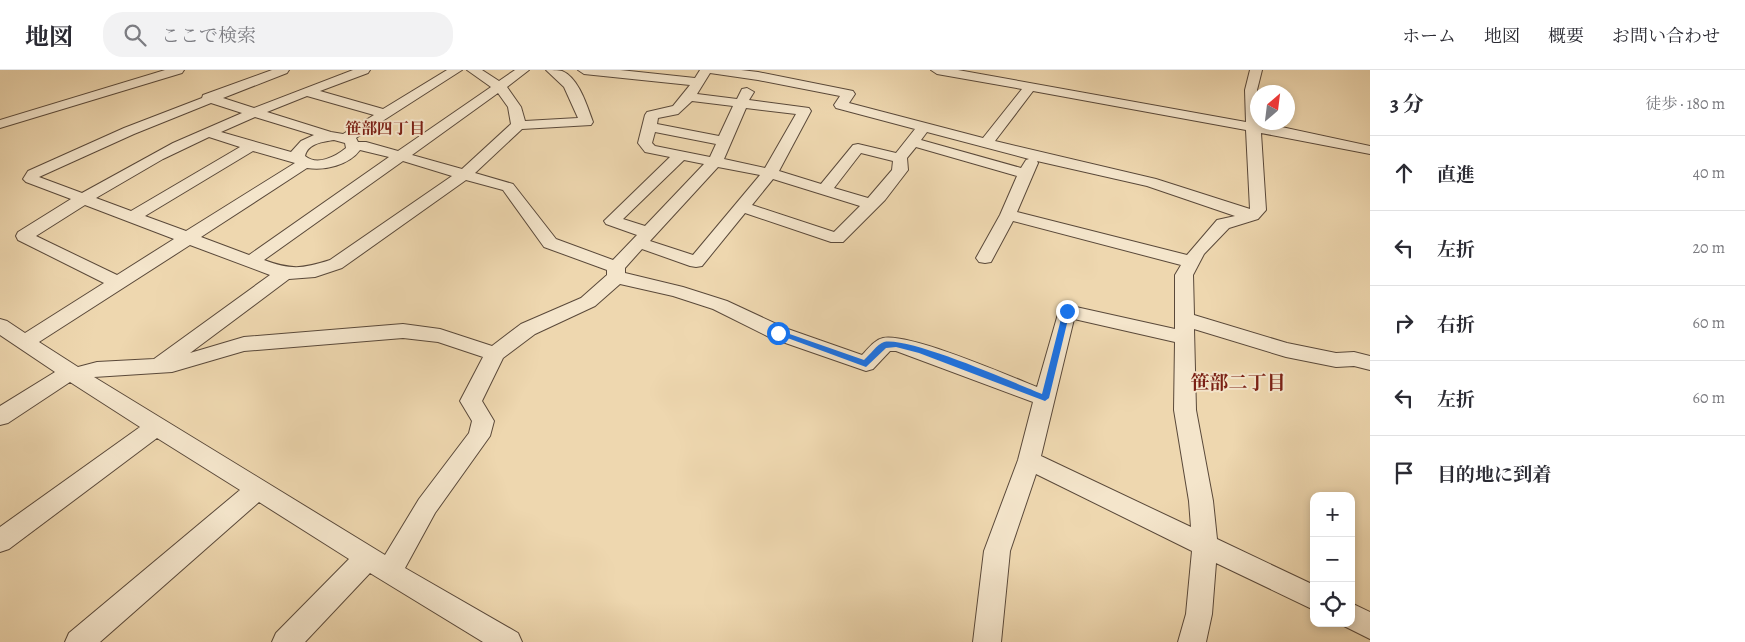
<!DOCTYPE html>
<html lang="ja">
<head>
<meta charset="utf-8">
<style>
	body { margin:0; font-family:Alegreya,"Noto Serif JP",serif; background:#f2f2f3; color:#2b2b33 }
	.controls { position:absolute; right:15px; bottom:15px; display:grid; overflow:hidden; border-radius:10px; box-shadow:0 2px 8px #0003 }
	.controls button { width:45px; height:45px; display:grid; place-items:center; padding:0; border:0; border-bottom:1px solid #e1e1e2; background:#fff; color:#2b2b33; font:25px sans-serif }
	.compass { position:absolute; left:1250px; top:15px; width:45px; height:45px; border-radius:50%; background:#fff; box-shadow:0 2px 8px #0003; rotate:28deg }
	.stop { position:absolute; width:15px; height:15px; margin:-11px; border:4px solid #1a73e8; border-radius:50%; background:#fff }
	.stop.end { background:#1a73e8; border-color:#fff; box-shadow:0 1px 5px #0008 }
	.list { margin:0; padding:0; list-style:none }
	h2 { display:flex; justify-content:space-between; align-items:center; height:65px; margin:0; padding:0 20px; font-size:21px }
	h2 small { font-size:16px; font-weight:400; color:#7c7c81 }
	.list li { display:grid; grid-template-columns:32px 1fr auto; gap:15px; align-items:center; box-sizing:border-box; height:75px; padding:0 20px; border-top:1px solid #e1e1e2 }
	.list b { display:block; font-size:19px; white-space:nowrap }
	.list em { font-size:16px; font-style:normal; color:#7c7c81 }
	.icon { flex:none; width:28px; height:28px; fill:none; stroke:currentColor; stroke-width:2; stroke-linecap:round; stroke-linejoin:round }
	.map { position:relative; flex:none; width:1370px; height:572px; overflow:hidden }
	header { display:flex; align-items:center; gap:30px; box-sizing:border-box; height:70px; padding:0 25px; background:#fff; border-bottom:1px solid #e1e1e2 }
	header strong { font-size:24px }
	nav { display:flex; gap:28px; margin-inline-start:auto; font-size:18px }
	.search { width:350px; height:45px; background:#f2f2f3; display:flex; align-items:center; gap:12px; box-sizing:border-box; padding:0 18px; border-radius:20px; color:#7c7c81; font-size:19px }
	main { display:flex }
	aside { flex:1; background:#fff }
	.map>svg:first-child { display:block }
</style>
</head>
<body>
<header>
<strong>地図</strong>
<div class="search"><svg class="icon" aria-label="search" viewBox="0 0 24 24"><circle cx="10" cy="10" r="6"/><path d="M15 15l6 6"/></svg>ここで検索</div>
<nav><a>ホーム</a><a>地図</a><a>概要</a><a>お問い合わせ</a></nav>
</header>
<main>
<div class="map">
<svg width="1370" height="572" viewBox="0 0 1370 572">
	<rect width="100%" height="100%" fill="#eed7af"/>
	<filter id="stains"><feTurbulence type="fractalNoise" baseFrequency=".004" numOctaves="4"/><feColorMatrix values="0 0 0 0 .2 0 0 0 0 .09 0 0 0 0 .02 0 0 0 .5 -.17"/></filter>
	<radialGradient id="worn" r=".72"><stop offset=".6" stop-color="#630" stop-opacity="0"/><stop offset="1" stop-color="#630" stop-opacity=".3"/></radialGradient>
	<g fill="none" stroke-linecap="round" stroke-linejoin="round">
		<g stroke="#5a493a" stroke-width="2">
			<g id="minor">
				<polygon points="165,0 184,0 182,3 0,58 0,50"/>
				<path d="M272 0H289L287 3 223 28 254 38 353 0H370L368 3 320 21 383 39 447 0H462L356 68 358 72H366L398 81 491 17 467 0H482L499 11 515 0H529L507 17 521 37 525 51 578 48 564 17 546 0C551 0 558 0 562 1 579 8 587 36 593 52L591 55 522 59 475 103 513 114 556 169 613 190 637 165 606 154 604 151 670 87 645 82 638 73 645 45 647 42 673 36 690 15 584 4 578 0H620L695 8 700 0H741L758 2 853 21 855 24 849 33 983 68 1022 19 937 4 931 0H958L1246 52 1245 20 1250 0H1262L1257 20 1258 52 1370 76V84L1261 63 1266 140 1258 149 1229 158 1204 184 1193 205 1194 245 1287 273 1336 283 1354 282 1370 286V300L1354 296 1336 297 1286 287 1194 259 1196 340 1213 431 1217 469 1314 515V540L1216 493 1212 544 1206 572H1178L1186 544 1192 481 1036 404 1010 481 1001 572H973L984 481 1018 390 1033 332 896 281H890L873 299 866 301 771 268 713 239 673 226 620 214 595 236 535 264 503 288 482 331 494 351 490 366 435 443 405 498 518 563 522 572H483L370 503 305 572H272L276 563 349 489 259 432 100 572H65L69 563 240 420 157 368 9 479 0 482V457L140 357 70 312 8 353 0 355V336L55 302 0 265V249L7 251 25 263 104 213 18 170 16 166 18 162 71 129 26 112 23 109 28 101 124 58 202 28 203 25ZM710 3 758 10 840 26 834 35 836 38 915 59 896 83 858 74 853 75 821 114 779 101 811 41 809 38 749 30 754 22 747 18 742 19 737 29 697 24ZM1033 21 1246 60 1250 139 1156 109 995 71ZM498 23 508 37 511 54 462 99 412 85ZM307 26 374 45 343 64 331 62 267 42ZM692 31 733 36 719 66 657 54 658 48 678 44ZM211 33 242 43 173 73 82 123 39 107 134 64ZM746 38 796 44 765 98 724 89ZM255 47 314 65 301 71 291 82 221 62ZM655 62 716 74 710 87 655 76 652 73ZM927 62 1029 89 1026 90 1021 98 921 70ZM209 67 240 77 131 141 96 128 163 89ZM334 70 345 73 346 78C335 87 317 96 305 86 308 73 323 72 334 70ZM916 77 1017 106 1000 145 976 188 979 192 985 193 991 192 1013 151 1181 195 1175 205V259L1067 235 1060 237 1037 317C1007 305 910 263 883 268 874 270 868 279 862 285L785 258 727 231 683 217 625 203V198L642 179 690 196 696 197 702 196 745 143 831 172H843L885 130 908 100 907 88ZM360 80 389 87 249 185 201 167 307 98C325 101 349 95 360 80ZM253 81 295 93 186 161 145 146ZM861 83 893 91 892 100 868 128 834 118ZM684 90 704 94 645 156 623 149ZM403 91 452 106 330 190C302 199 291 200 264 190ZM1037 91 1147 116 1235 146 1217 150 1187 185 1017 142 1038 93ZM718 97 760 105 693 185 650 171ZM773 109 860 136 834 162 752 135ZM466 110 503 120 544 177 607 200V205L581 228 521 254 492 276 440 259 403 254 244 267 190 283 289 209 315 207 342 198ZM85 135 174 169 117 205 36 166ZM190 175 270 205 154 289 97 292 78 297 39 272ZM1074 249 1175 272 1174 340 1189 431 1191 457 1041 386ZM403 268 438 272 483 287 460 331 472 351 469 363 419 429 385 485 94 307 172 302 244 281Z"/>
				<polygon points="1351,533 1370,542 1370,569 1342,555 1341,553 1351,553"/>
			</g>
		</g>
		<use href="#minor" fill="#f4e5cb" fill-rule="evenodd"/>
	</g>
	<path fill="#1a73e8" d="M1067 238 1070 241 1049 328 1045 331 919 283 896 277 886 278 866 297 774 263 775 261H781L864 290C870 285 877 274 884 272 910 267 1012 312 1042 324L1063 241Z"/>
	<g text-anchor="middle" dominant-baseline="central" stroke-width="4" stroke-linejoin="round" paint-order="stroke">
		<g font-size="16" font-weight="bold" fill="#7a1f14" stroke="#f4e5cb">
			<text x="385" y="59">笹部四丁目</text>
		</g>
		<g font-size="19" font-weight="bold" fill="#7a1f14" stroke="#f4e5cb">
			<text x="1238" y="313">笹部二丁目</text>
		</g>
	</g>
	<rect width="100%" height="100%" filter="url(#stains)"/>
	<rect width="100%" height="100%" fill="url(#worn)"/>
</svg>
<div class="controls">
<button>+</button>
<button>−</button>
<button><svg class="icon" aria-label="locate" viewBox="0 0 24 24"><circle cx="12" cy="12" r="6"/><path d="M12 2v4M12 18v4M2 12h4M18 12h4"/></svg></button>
</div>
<svg class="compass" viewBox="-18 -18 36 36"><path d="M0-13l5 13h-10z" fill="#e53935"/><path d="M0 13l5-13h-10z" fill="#7c7c81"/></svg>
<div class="stop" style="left:778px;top:263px"></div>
<div class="stop end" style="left:1067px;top:241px"></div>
</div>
<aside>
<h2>3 分<small>徒歩 · 180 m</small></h2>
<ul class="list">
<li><svg class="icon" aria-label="ahead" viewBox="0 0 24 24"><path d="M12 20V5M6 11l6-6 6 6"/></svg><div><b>直進</b></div><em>40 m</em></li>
<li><svg class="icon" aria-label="left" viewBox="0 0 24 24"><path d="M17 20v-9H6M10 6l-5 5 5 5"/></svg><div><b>左折</b></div><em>20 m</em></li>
<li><svg class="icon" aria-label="right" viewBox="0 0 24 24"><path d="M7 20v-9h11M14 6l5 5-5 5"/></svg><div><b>右折</b></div><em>60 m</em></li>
<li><svg class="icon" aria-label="left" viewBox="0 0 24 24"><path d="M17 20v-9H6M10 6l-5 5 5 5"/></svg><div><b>左折</b></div><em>60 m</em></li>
<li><svg class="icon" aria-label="arrive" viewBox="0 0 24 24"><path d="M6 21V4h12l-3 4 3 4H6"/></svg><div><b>目的地に到着</b></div></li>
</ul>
</aside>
</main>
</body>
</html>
